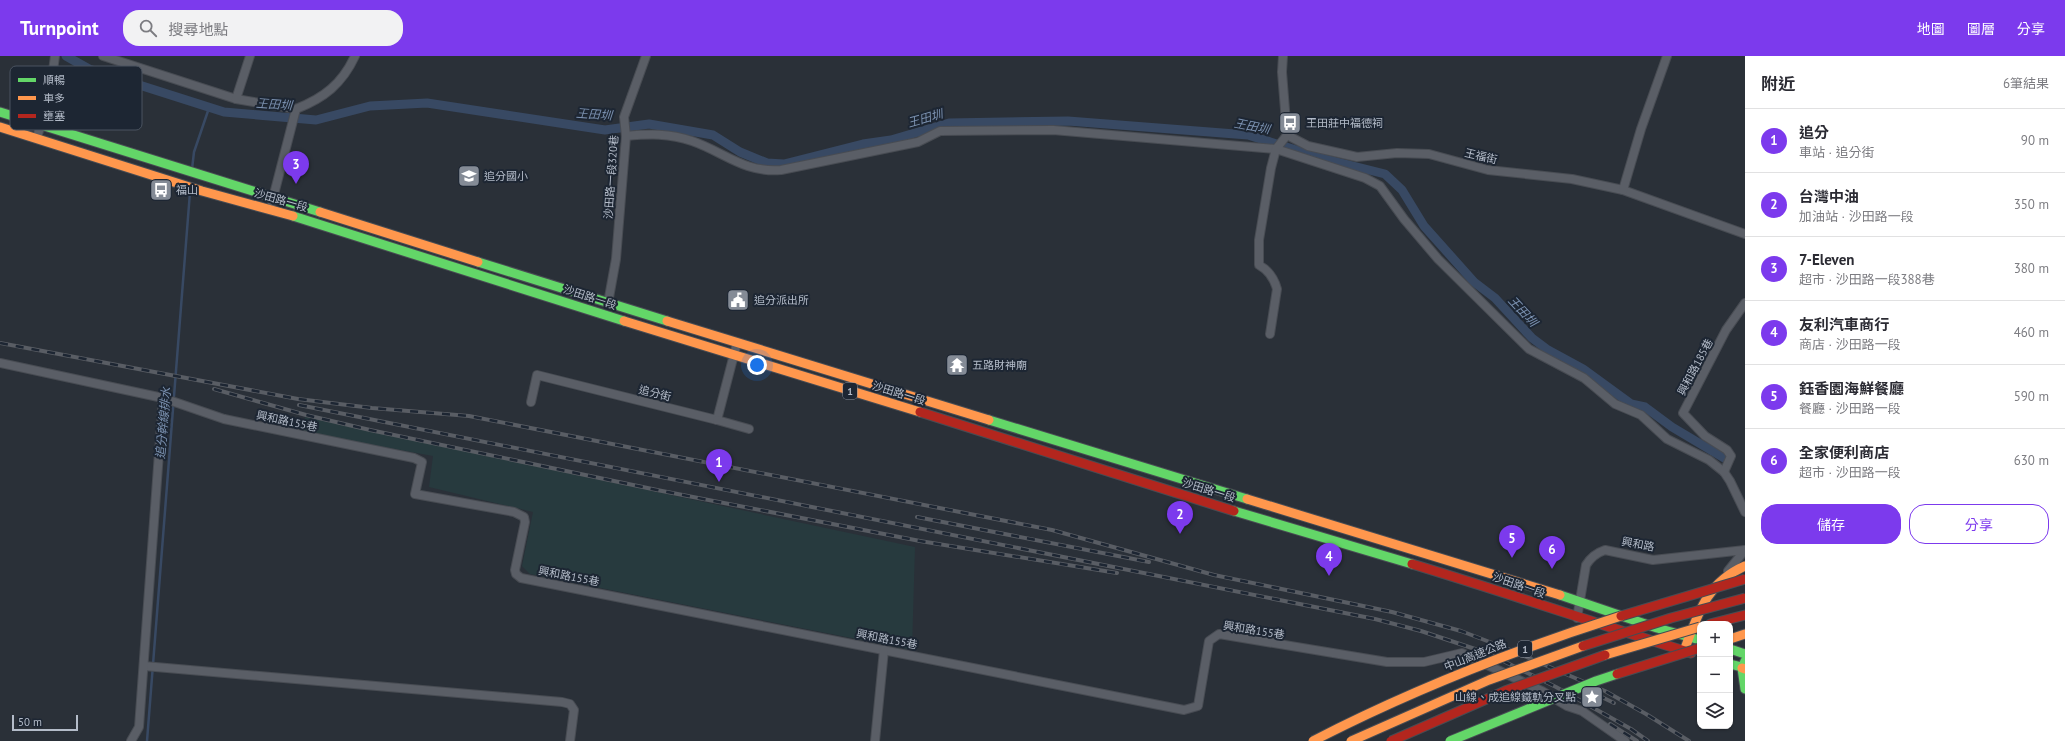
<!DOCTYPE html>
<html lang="zh-TW">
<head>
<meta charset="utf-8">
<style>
	body { margin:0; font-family:"PT Sans","Noto Sans TC",sans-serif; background:#f2f2f3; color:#2b2b33 }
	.controls { position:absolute; right:12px; bottom:12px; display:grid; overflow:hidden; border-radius:8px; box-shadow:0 1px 3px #0004 }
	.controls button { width:36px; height:36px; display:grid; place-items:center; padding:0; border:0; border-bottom:1px solid #e1e1e2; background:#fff; color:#2b2b33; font:20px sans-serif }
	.scale { position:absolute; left:12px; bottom:10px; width:66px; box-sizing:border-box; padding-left:4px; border:2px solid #b4bcc9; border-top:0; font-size:11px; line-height:14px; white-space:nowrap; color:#b4bcc9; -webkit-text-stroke:3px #1d2633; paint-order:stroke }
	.you { position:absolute; left:757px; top:309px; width:14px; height:14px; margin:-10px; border:3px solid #fff; border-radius:50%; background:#1a73e8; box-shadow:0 0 0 6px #1a73e833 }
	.badge { display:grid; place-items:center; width:26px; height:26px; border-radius:50%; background:#7c3aed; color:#fff; font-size:13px; font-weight:700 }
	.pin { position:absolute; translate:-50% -33px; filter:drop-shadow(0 1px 2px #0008) }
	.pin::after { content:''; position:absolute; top:21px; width:14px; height:12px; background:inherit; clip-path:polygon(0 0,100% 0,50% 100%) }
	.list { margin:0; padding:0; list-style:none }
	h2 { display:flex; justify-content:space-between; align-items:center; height:52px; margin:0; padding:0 16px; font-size:17px }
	h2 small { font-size:13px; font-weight:400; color:#7c7c81 }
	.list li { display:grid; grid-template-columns:26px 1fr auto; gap:12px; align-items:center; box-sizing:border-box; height:64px; padding:0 16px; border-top:1px solid #e1e1e2 }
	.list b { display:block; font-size:15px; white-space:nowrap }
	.list p { margin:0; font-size:13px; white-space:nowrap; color:#7c7c81 }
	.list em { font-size:13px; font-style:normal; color:#7c7c81 }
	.actions { display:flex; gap:8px; padding:12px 16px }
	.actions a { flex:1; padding:9px 0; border:1px solid #7c3aed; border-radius:16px; text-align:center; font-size:14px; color:#7c3aed }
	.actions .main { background:#7c3aed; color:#fff }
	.icon { flex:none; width:22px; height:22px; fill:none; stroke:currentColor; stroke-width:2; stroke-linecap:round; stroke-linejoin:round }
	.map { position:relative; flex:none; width:1745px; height:685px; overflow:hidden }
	header { display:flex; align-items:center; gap:24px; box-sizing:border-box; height:56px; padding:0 20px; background:#7c3aed; color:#fff }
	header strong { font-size:19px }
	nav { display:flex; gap:22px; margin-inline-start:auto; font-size:14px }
	.search { width:280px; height:36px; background:#f2f2f3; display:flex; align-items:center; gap:10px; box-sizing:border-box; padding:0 14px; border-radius:16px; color:#7c7c81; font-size:15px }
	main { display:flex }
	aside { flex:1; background:#fff }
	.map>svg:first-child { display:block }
</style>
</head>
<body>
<header>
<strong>Turnpoint</strong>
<div class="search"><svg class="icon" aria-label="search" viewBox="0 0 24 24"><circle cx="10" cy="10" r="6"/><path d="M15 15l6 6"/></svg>搜尋地點</div>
<nav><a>地圖</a><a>圖層</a><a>分享</a></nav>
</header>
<main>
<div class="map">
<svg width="1745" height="685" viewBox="0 0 1745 685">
	<rect width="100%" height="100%" fill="#2a3038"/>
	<polygon fill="#273a3e" points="305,361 915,491 912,594 530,518 522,510 533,456 429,431 433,400 302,376"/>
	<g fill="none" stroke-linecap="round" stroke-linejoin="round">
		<g stroke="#384963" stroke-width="2.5">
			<polyline points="192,113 194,96 209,52"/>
			<polyline points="147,685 190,136"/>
		</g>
		<polyline stroke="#384963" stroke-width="9" points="66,0 89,13 224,56 316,64 370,50 427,47 605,74 649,68 713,79 740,96 767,107 784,108 863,88 891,84 949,67 1068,65 1248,79 1325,103 1385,118 1402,134 1424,170 1474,226 1495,242 1532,282 1548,294 1583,313 1631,348 1645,351 1672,371 1724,402"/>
		<g stroke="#484c53" stroke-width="10">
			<g id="street">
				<polyline points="103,0 236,43 296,53"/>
				<polyline points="1283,0 1282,16 1287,79"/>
				<polyline points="236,43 250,0"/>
				<polyline points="1287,79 1308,90 1357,101 1397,97 1429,98 1488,114 1572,123 1623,134 1745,178"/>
				<path d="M626 80C649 78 669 77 692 85 724 96 744 117 781 114L918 86 940 75 1053 74 1276 93 1365 122 1380 130 1404 163 1438 203 1529 293 1584 322 1615 348 1641 359 1667 383 1709 404 1724 416 1730 425 1745 456"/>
				<polyline points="37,81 49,44 55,0"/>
				<polyline points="1623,134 1641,73 1667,0"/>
				<path d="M272 146 296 53C324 42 342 28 355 0"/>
				<polyline points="608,247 616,203 626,80 624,61 646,0"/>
				<path d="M1270 278 1277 233C1274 222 1268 214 1259 209V184L1271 112 1276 93 1287 79"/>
				<polyline points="0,307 163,342 224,363 414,402 422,406 415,438 514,456 524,461 525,466 515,514 516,518 521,522 1184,654 1198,650 1209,585 1219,578 1387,606 1424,606 1462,597 1542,635 1567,650 1582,655 1625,685"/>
				<polyline points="531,346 537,319 717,364 737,287"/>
				<polyline points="717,364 749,373"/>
				<polyline points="1724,416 1731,400 1727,394 1705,380 1683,357 1726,274 1745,247"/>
				<polyline points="1728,515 1745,494"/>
				<path d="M1577 562 1586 509C1591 501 1596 497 1605 494L1653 504 1745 494"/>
				<polyline points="144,610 562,646 570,648 574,654 570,685"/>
				<polyline points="131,685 139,671 163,342"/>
				<polyline points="875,685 884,594"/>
			</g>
		</g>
		<g stroke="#484c53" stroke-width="11">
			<g id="fast">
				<polyline points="0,56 320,156"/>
				<polyline points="293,160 624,265"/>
				<polyline points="478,206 667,265"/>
				<polyline points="989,364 1247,443"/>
				<polyline points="1234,455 1412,508"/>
				<polyline points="1560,539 1657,572 1700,584"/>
				<polyline points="1730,593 1745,598"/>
				<polyline points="1745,605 1742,612 1745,633"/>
				<polyline points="1730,608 1745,612"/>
			</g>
		</g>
		<g stroke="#484c53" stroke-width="11">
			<g id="slow">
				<polyline points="0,71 202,135 293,160"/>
				<polyline points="320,156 478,206"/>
				<polyline points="624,265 920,356"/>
				<polyline points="667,265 989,364"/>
				<polyline points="1247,443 1560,539"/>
				<polyline points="1730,583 1745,578"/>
				<path d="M1684 595C1698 558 1706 527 1745 510"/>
				<polyline points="1742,612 1745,613"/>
			</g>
		</g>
		<g stroke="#484c53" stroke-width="11">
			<g id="jam">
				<polyline points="920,356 1234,455"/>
				<path d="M1412 508C1505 536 1598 568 1691 597"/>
				<polyline points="1710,568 1745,559"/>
			</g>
		</g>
		<use href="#street" stroke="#5a5e66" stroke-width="8"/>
		<use href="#fast" stroke="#63d668" stroke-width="9"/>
		<use href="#slow" stroke="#ff974d" stroke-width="9"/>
		<use href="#jam" stroke="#b3261e" stroke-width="9"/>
		<g stroke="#595d64" stroke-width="4">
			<g id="rail">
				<polyline points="0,287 298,343 372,352 469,360 1052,474 1214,519 1392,556 1461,575 1508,593 1605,635 1646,658 1689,685"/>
				<polyline points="214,333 306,359 370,374 657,434 920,485 1117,517"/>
				<polyline points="299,349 1375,563 1421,575 1487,597 1556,631 1631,673 1648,685"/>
				<polyline points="917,461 1149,506"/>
				<polyline points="1583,632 1614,647"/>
				<polyline points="1610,668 1637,685"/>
			</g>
		</g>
		<use href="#rail" stroke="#1d2633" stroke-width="2.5" stroke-dasharray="8" stroke-linecap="butt"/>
		<g stroke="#474c53" stroke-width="11" stroke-linecap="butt">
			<polyline id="fast-bridge" points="1450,685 1596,625 1617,618"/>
		</g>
		<g stroke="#474c53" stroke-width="11" stroke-linecap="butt">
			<g id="slow-bridge">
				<polyline points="1605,599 1700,571"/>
				<path d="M1313 685C1412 634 1514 594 1621 560"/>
				<polyline points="1351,685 1489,624 1583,590"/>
			</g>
		</g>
		<g stroke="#474c53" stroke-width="11" stroke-linecap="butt">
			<g id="jam-bridge">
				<polyline points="1621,560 1745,523"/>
				<polyline points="1583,590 1671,562 1745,542"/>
				<polyline points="1617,618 1700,592"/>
				<polyline points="1391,685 1505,635 1605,599"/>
			</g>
		</g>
		<use href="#fast-bridge" stroke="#63d668" stroke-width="9"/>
		<use href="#slow-bridge" stroke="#ff974d" stroke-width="9"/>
		<use href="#jam-bridge" stroke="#b3261e" stroke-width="9"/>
	</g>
	<defs>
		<g id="bus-square" transform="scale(1.15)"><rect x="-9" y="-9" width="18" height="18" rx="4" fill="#848b96" stroke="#1d2633"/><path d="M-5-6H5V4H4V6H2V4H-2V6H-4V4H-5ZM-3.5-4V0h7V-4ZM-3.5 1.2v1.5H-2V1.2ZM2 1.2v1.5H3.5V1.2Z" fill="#fff"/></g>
		<g id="school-square" transform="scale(1.15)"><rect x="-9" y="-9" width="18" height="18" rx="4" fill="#848b96" stroke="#1d2633"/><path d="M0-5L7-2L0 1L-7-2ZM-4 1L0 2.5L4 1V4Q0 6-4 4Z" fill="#fff"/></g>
		<g id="civic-square" transform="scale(1.15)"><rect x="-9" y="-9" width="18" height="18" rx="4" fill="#848b96" stroke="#1d2633"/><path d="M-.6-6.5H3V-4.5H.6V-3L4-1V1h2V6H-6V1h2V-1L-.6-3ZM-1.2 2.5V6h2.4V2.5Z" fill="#fff"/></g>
		<g id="temple-square" transform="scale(1.15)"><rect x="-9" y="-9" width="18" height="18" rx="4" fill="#848b96" stroke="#1d2633"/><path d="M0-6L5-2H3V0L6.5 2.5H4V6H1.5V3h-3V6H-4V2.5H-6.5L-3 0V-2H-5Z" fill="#fff"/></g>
		<g id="sight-square" transform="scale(1.15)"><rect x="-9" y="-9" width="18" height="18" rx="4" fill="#848b96" stroke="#1d2633"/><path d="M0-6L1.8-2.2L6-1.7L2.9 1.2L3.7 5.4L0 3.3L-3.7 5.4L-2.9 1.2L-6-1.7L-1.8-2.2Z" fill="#fff"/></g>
	</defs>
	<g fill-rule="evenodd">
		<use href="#bus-square" x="1290" y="67"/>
		<use href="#school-square" x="469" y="120"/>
		<use href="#bus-square" x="161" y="134"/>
		<use href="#civic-square" x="738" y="244"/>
		<use href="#temple-square" x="957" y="309"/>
		<use href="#sight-square" x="1592" y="641"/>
	</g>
	<g text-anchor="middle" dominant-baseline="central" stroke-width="4" stroke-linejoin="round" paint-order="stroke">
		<g fill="#1d2633" stroke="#878f9c" stroke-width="1">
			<rect x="843" y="327" width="14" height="16" rx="3"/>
			<rect x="1518" y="585" width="14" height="16" rx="3"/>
		</g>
		<g font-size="10" font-weight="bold" fill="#b4bcc9">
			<text x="850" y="335">1</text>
			<text x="1525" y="593">1</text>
		</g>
		<g font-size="11" fill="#b4bcc9" stroke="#1d2633" text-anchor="start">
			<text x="1306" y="67">王田莊中福德祠</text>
			<text x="484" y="120">追分國小</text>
			<text x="176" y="134">福山</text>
			<text x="754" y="244">追分派出所</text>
			<text x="972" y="309">五路財神廟</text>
			<text x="1576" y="641" text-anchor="end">山線、成追線鐵軌分叉點</text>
		</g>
		<g font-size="11" fill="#b4bcc9" stroke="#1d2633">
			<text transform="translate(1481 100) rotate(13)">王福街</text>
			<text transform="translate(611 121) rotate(-86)">沙田路一段320巷</text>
			<text transform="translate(281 144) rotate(16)">沙田路一段</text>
			<text transform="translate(590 241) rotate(18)">沙田路一段</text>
			<text transform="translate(1695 311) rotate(-62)">興和路185巷</text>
			<text transform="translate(655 337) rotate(14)">追分街</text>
			<text transform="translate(899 337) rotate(17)">沙田路一段</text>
			<text transform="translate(287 365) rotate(12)">興和路155巷</text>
			<text transform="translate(1209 434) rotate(17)">沙田路一段</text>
			<text transform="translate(1638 488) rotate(10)">興和路</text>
			<text transform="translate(569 520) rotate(11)">興和路155巷</text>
			<text transform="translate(1519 529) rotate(19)">沙田路一段</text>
			<text transform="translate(1254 574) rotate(9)">興和路155巷</text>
			<text transform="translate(887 583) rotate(11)">興和路155巷</text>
			<text transform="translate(1475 599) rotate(-22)">中山高速公路</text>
		</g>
		<g font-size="12" font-style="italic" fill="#7c92b1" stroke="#1d2633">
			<text transform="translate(274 48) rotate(4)">王田圳</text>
			<text transform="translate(594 58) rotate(4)">王田圳</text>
			<text transform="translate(925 62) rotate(-16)">王田圳</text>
			<text transform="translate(1252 70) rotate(11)">王田圳</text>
			<text transform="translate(1523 255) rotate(47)">王田圳</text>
			<text transform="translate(163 367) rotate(-85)">追分幹線排水</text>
		</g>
	</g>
	<rect x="10" y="10" width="132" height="64" rx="6" fill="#1d2633" stroke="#4a5360" stroke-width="1"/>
	<rect x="18" y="22" width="18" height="4" fill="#63d668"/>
	<rect x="18" y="40" width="18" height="4" fill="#ff974d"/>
	<rect x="18" y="58" width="18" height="4" fill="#b3261e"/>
	<g font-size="11" fill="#b4bcc9">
		<text x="43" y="28">順暢</text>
		<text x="43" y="46">車多</text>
		<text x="43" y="64">壅塞</text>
	</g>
</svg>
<div class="controls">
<button>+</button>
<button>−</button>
<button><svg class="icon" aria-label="layers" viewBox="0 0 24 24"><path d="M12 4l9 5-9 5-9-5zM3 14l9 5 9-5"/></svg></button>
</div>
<div class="scale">50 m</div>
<div class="you"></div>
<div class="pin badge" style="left:719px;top:426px">1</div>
<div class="pin badge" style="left:1180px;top:478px">2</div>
<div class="pin badge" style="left:296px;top:128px">3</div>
<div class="pin badge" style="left:1329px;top:520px">4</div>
<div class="pin badge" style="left:1512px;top:502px">5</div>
<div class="pin badge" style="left:1552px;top:513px">6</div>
</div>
<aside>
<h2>附近<small>6筆結果</small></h2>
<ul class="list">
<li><span class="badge">1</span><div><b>追分</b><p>車站 · 追分街</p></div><em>90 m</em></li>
<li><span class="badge">2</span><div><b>台灣中油</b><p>加油站 · 沙田路一段</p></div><em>350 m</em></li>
<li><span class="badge">3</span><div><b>7-Eleven</b><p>超市 · 沙田路一段388巷</p></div><em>380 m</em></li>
<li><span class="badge">4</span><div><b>友利汽車商行</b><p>商店 · 沙田路一段</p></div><em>460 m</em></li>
<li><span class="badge">5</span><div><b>鈺香園海鮮餐廳</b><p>餐廳 · 沙田路一段</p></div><em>590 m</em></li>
<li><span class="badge">6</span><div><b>全家便利商店</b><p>超市 · 沙田路一段</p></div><em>630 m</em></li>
</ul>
<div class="actions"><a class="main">儲存</a><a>分享</a></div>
</aside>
</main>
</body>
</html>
